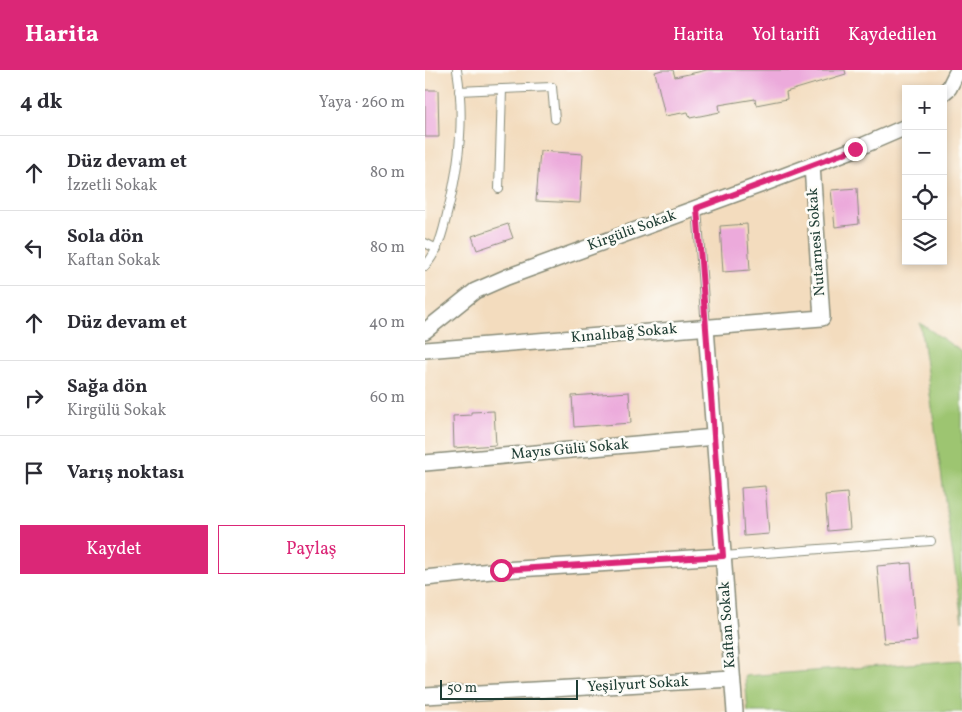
<!DOCTYPE html>
<html lang="tr">
<head>
<meta charset="utf-8">
<style>
	body { margin:0; font-family:Vollkorn,serif; background:#f7f7f7; color:#2b2b33 }
	.controls { position:absolute; right:15px; top:15px; display:grid; overflow:hidden; border-radius:0px; box-shadow:0 2px 8px #0003 }
	.controls button { width:45px; height:45px; display:grid; place-items:center; padding:0; border:0; border-bottom:1px solid #e1e1e2; background:#fff; color:#2b2b33; font:25px sans-serif }
	.scale { position:absolute; left:15px; bottom:12px; width:138px; box-sizing:border-box; padding-left:5px; border:2px solid #1f3d34; border-top:0; font-size:14px; line-height:18px; white-space:nowrap; color:#1f3d34; -webkit-text-stroke:4px #fdfcf7; paint-order:stroke }
	.stop { position:absolute; width:15px; height:15px; margin:-11px; border:4px solid #db2777; border-radius:50%; background:#fff }
	.stop.end { background:#db2777; border-color:#fff; box-shadow:0 1px 5px #0008 }
	.list { margin:0; padding:0; list-style:none }
	h2 { display:flex; justify-content:space-between; align-items:center; height:65px; margin:0; padding:0 20px; font-size:21px }
	h2 small { font-size:16px; font-weight:400; color:#7c7c81 }
	.list li { display:grid; grid-template-columns:32px 1fr auto; gap:15px; align-items:center; box-sizing:border-box; height:75px; padding:0 20px; border-top:1px solid #e1e1e2 }
	.list b { display:block; font-size:19px; white-space:nowrap }
	.list p { margin:0; font-size:16px; white-space:nowrap; color:#7c7c81 }
	.list em { font-size:16px; font-style:normal; color:#7c7c81 }
	.actions { display:flex; gap:10px; padding:15px 20px }
	.actions a { flex:1; padding:11px 0; border:1px solid #db2777; border-radius:0px; text-align:center; font-size:18px; color:#db2777 }
	.actions .main { background:#db2777; color:#fff }
	.icon { flex:none; width:28px; height:28px; fill:none; stroke:currentColor; stroke-width:2; stroke-linecap:round; stroke-linejoin:round }
	.map { position:relative; flex:none; width:537px; height:642px; overflow:hidden }
	header { display:flex; align-items:center; gap:30px; box-sizing:border-box; height:70px; padding:0 25px; background:#db2777; color:#fff }
	header strong { font-size:24px }
	nav { display:flex; gap:28px; margin-inline-start:auto; font-size:18px }
	main { display:flex }
	aside { flex:1; background:#fff }
	.map>svg:first-child { display:block }
</style>
</head>
<body>
<header>
<strong>Harita</strong>
<nav><a>Harita</a><a>Yol tarifi</a><a>Kaydedilen</a></nav>
</header>
<main>
<aside>
<h2>4 dk<small>Yaya · 260 m</small></h2>
<ul class="list">
<li><svg class="icon" aria-label="ahead" viewBox="0 0 24 24"><path d="M12 20V5M6 11l6-6 6 6"/></svg><div><b>Düz devam et</b><p>İzzetli Sokak</p></div><em>80 m</em></li>
<li><svg class="icon" aria-label="left" viewBox="0 0 24 24"><path d="M17 20v-9H6M10 6l-5 5 5 5"/></svg><div><b>Sola dön</b><p>Kaftan Sokak</p></div><em>80 m</em></li>
<li><svg class="icon" aria-label="ahead" viewBox="0 0 24 24"><path d="M12 20V5M6 11l6-6 6 6"/></svg><div><b>Düz devam et</b></div><em>40 m</em></li>
<li><svg class="icon" aria-label="right" viewBox="0 0 24 24"><path d="M7 20v-9h11M14 6l5 5-5 5"/></svg><div><b>Sağa dön</b><p>Kirgülü Sokak</p></div><em>60 m</em></li>
<li><svg class="icon" aria-label="arrive" viewBox="0 0 24 24"><path d="M6 21V4h12l-3 4 3 4H6"/></svg><div><b>Varış noktası</b></div></li>
</ul>
<div class="actions"><a class="main">Kaydet</a><a>Paylaş</a></div>
</aside>
<div class="map">
<svg width="537" height="642" viewBox="0 0 537 642">
	<rect width="100%" height="100%" fill="#fdfcf7"/>
	<filter id="ink" filterUnits="userSpaceOnUse"><feTurbulence type="fractalNoise" baseFrequency=".02" numOctaves="2"/><feDisplacementMap in="SourceGraphic" scale="10" xChannelSelector="R" yChannelSelector="G"/><feConvolveMatrix kernelMatrix="1 2 1 2 8 2 1 2 1" color-interpolation-filters="sRGB"/></filter>
	<filter id="wash" filterUnits="userSpaceOnUse"><feTurbulence type="fractalNoise" baseFrequency=".0096" numOctaves="4" result="noise"/><feDisplacementMap in="SourceGraphic" scale="20" xChannelSelector="R" yChannelSelector="G"/><feGaussianBlur stdDeviation="1.12" result="paint"/><feColorMatrix in="noise" values="0 0 0 0 0 0 0 0 0 0 0 0 0 0 0 0 0 1.4 0 .05"/><feComposite in="paint" operator="in"/></filter>
	<g filter="url(#wash)">
		<rect width="100%" height="100%" fill="#f3dcbe"/>
		<g fill="#9dc571" stroke="#5e8152">
			<polygon points="495,253 537,282 537,551"/>
			<polygon points="537,590 537,642 323,642 320,606"/>
		</g>
		<g id="blocks">
			<g fill="#ecaadb">
				<polygon points="237,0 248,0 250,7 282,0 420,0 421,4 361,22 362,29 331,35 330,29 294,35 295,42 265,48 263,42 240,46 230,2"/>
				<polygon points="0,20 13,20 14,67 0,67"/>
				<polygon points="115,81 158,84 155,133 111,131"/>
				<polygon points="432,118 434,154 410,157 406,120"/>
				<polygon points="83,154 88,168 52,180 47,166"/>
				<polygon points="322,154 325,200 298,202 295,156"/>
				<polygon points="204,322 206,353 149,357 147,326"/>
				<polygon points="69,341 71,375 29,378 28,346 46,345 46,342"/>
				<polygon points="340,416 344,464 319,466 316,418"/>
				<polygon points="422,423 425,459 403,461 400,425"/>
				<polygon points="486,493 492,571 459,573 452,496"/>
			</g>
		</g>
	</g>
	<g filter="url(#ink)">
		<use href="#blocks" fill-opacity="0" stroke="#898c79" stroke-width="1"/>
		<g fill="none" stroke-linecap="round" stroke-linejoin="round">
			<g stroke="#898c79" stroke-width="10">
				<g id="service">
					<polyline points="77,19 127,17 130,49"/>
					<polyline points="34,21 77,19 74,119"/>
					<polyline points="272,138 281,258"/>
					<polyline points="0,173 12,179"/>
					<path d="M0 196C13 182 18 162 22 144 34 98 40 48 32 0"/>
					<polyline points="298,486 506,471"/>
				</g>
			</g>
			<g stroke="#898c79" stroke-width="18">
				<g id="minor">
					<polyline points="518,23 524,18 533,0"/>
					<polyline points="281,258 310,642"/>
					<polyline points="0,261 50,221 82,207 335,115 430,79 481,57"/>
					<polyline points="0,280 397,248 387,95"/>
					<polyline points="0,393 290,367"/>
					<polyline points="0,508 76,500 298,486"/>
					<polyline points="0,626 307,609"/>
				</g>
			</g>
			<use href="#service" stroke="#fff" stroke-width="8"/>
			<use href="#minor" stroke="#fff" stroke-width="15"/>
		</g>
	</g>
	<g fill="none" stroke-linecap="round" stroke-linejoin="round" filter="url(#ink)">
		<polyline stroke="#db2777" stroke-width="6" points="76,500 298,486 272,138 430,79"/>
	</g>
	<g text-anchor="middle" dominant-baseline="central" stroke-width="5" stroke-linejoin="round" paint-order="stroke">
		<g font-size="15" fill="#1f3d34" stroke="#fdfcf7">
			<text transform="translate(207 161) rotate(-20)">Kirgülü Sokak</text>
			<text transform="translate(392 172) rotate(-94)">Nutarnesi Sokak</text>
			<text transform="translate(199 264) rotate(-5)">Kınalıbağ Sokak</text>
			<text transform="translate(145 380) rotate(-5)">Mayıs Gülü Sokak</text>
			<text transform="translate(303 555) rotate(-94)">Kaftan Sokak</text>
			<text transform="translate(213 615) rotate(-3)">Yeşilyurt Sokak</text>
		</g>
	</g>
</svg>
<div class="controls">
<button>+</button>
<button>−</button>
<button><svg class="icon" aria-label="locate" viewBox="0 0 24 24"><circle cx="12" cy="12" r="6"/><path d="M12 2v4M12 18v4M2 12h4M18 12h4"/></svg></button>
<button><svg class="icon" aria-label="layers" viewBox="0 0 24 24"><path d="M12 4l9 5-9 5-9-5zM3 14l9 5 9-5"/></svg></button>
</div>
<div class="scale">50 m</div>
<div class="stop" style="left:76px;top:500px"></div>
<div class="stop end" style="left:430px;top:79px"></div>
</div>
</main>
</body>
</html>
